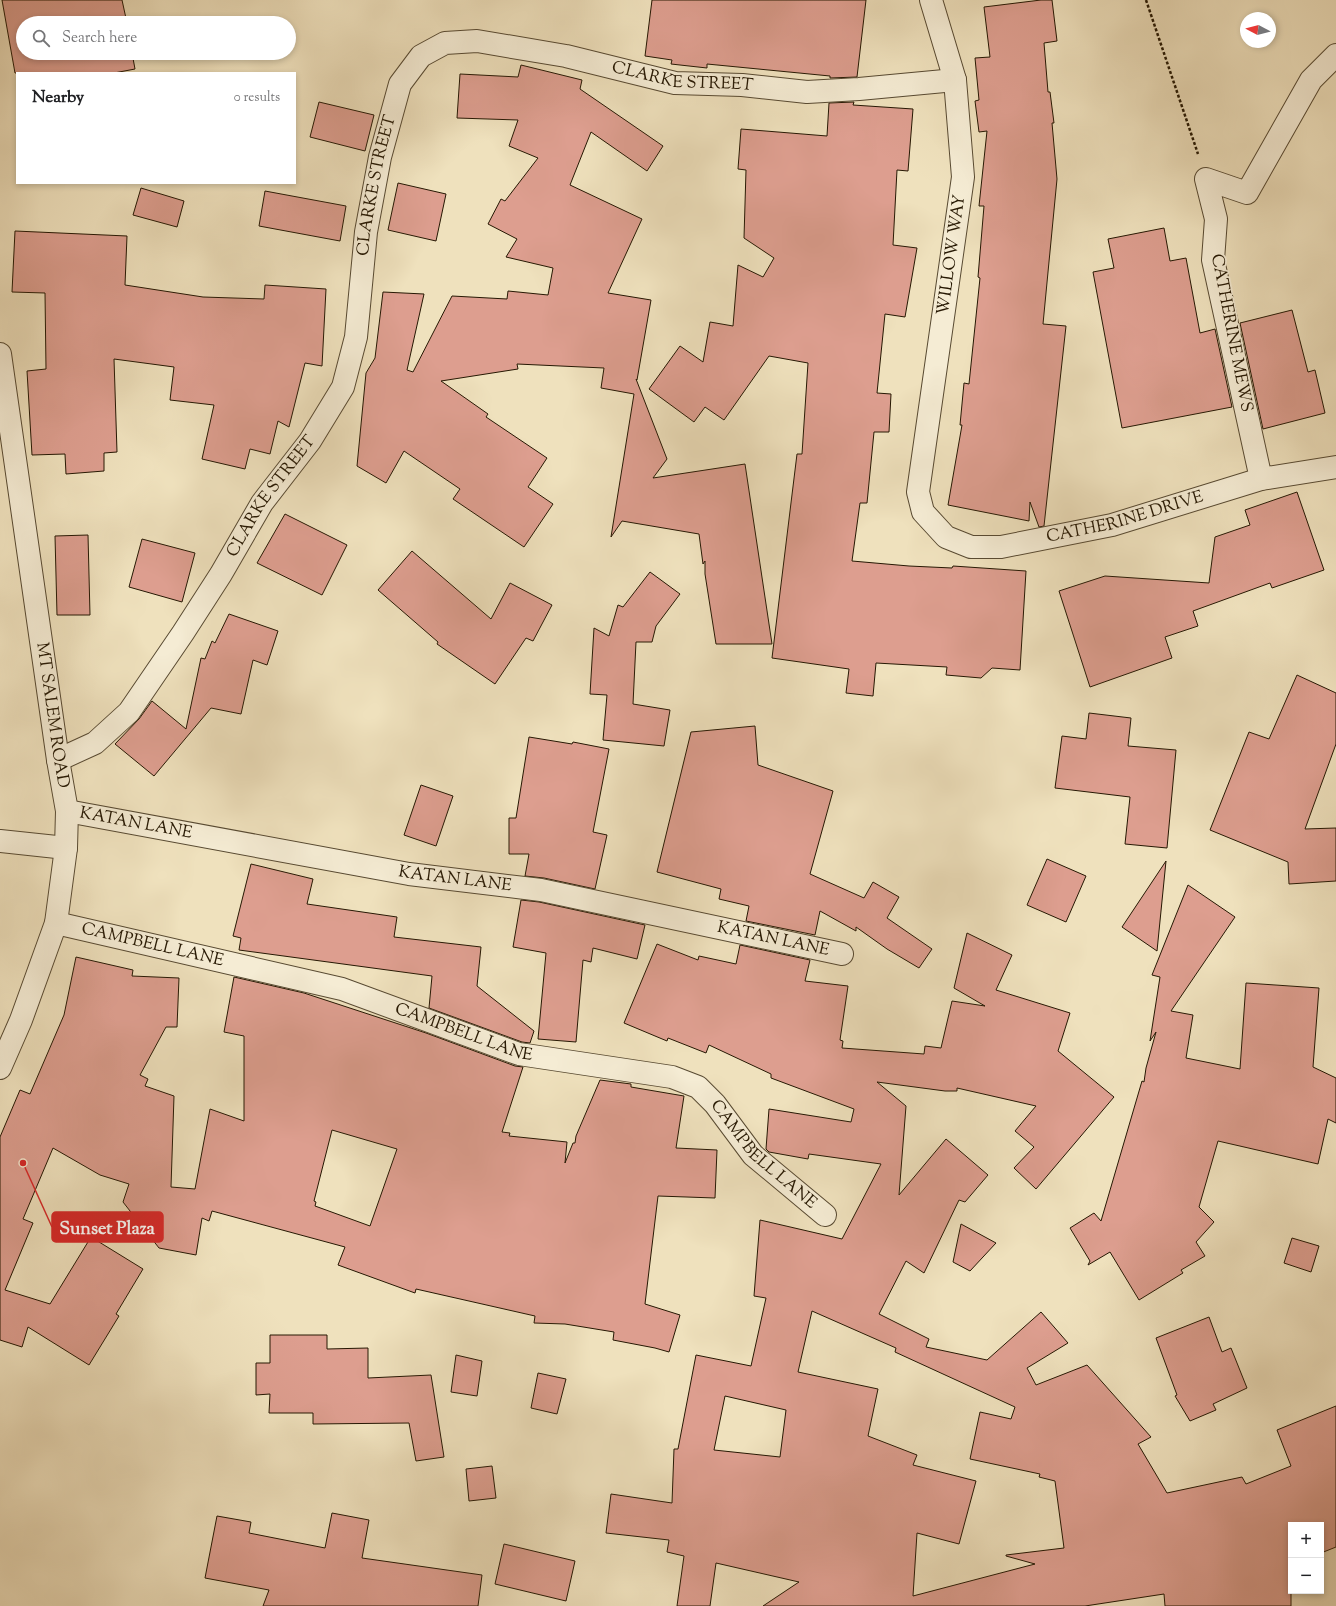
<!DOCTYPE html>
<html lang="en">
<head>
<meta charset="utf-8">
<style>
	body { margin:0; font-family:"Sorts Mill Goudy",serif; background:#f2f2f2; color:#202124 }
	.controls { position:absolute; right:12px; bottom:12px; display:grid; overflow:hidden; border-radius:0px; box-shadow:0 2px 6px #0003 }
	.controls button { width:36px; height:36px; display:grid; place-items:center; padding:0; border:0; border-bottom:1px solid #e0e0e0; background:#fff; color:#202124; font:20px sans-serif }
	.compass { position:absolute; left:1240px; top:12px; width:36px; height:36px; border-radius:50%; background:#fff; box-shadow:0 2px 6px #0003; rotate:277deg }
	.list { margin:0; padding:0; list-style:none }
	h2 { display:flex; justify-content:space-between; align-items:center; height:52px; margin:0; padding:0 16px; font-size:17px }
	h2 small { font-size:13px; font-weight:400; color:#757577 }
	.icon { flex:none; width:22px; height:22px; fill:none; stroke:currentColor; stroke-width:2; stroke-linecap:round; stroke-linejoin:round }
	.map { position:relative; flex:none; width:1336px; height:1606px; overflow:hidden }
	.search { position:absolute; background:#fff; box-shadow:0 2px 6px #0003; left:16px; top:16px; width:280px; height:44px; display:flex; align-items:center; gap:10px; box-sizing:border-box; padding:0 14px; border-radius:22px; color:#757577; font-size:15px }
	.panel { position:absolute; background:#fff; box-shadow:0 2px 6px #0003; left:16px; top:72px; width:280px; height:112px; border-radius:0px }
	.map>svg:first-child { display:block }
</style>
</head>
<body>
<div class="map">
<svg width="1336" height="1606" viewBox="0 0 1336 1606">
	<rect width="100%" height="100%" fill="#efe1bd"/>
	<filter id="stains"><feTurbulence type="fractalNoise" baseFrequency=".005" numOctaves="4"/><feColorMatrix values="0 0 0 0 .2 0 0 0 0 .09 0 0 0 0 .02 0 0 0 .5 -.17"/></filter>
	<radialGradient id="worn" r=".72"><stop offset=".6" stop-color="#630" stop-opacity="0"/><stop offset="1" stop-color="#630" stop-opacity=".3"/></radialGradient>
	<g fill="#dd9e8f" stroke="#261803" fill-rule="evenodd">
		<polygon points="2,0 122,0 127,23 23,23 23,53 132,53 135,69 114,73 15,73"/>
		<polygon points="652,0 866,0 857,77 830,78 830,76 707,64 707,68 671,64 672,60 645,56"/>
		<polygon points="1041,0 1052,0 1057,41 1044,43 1048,92 1050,92 1054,123 1052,123 1057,179 1043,324 1066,326 1044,526 1039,527 1030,502 1029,521 948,505 962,425 960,425 964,383 969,384 980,278 978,277 984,206 979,206 987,131 979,132 975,101 979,100 975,58 990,57 984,7"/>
		<polygon points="521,65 582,80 580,89 663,146 647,171 591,132 570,185 642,219 608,293 651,300 637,380 636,379 667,459 653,478 745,464 772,644 716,644 705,574 705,561 703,564 699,534 622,521 611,537 634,394 601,388 604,368 517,364 518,369 441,381 488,414 486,417 547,458 528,487 553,504 524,547 453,499 460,489 404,451 386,483 357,466 366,373 375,358 383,292 424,294 407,370 413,372 452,296 507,299 508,291 548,295 553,268 506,257 517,239 488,224 501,199 505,201 538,158 509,146 518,120 457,118 460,74 518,77"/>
		<polygon points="319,102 374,115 365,151 310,137"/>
		<polygon points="854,102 853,105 913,109 908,171 897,170 893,245 917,248 905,317 885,314 877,393 891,394 889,432 874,432 867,503 860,503 852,561 909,566 952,568 953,566 1026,571 1020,670 992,668 981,678 946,675 947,667 876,663 873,696 846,693 849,669 772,658 797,454 802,454 808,363 769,356 724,420 705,407 694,422 649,389 680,346 703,362 710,322 733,326 738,265 763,277 774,258 744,238 746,170 738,169 741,129 827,136 829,103"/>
		<polygon points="398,183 446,194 436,241 388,230"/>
		<polygon points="141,188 184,201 177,227 133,215"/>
		<polygon points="265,191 346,206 340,241 259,226"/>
		<polygon points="1164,228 1170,261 1186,258 1200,333 1215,329 1232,407 1122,428 1093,272 1114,268 1108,239"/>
		<polygon points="15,231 127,236 125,285 203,297 264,299 265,285 326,289 322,366 305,363 289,427 278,421 270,454 250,449 245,469 202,459 214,405 170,400 174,367 114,359 117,452 104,453 104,471 66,474 65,454 32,455 27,371 46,369 45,293 12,292"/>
		<polygon points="1292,310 1308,372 1315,370 1325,413 1263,429 1240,323"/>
		<polygon points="1297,492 1324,570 1272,588 1270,583 1193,611 1198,626 1165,637 1172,658 1090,687 1059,591 1105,576 1209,583 1215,537 1250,525 1245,510"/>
		<polygon points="285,514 347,545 322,595 257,563"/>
		<polygon points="88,535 90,615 57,615 55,536"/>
		<polygon points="142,539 195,553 182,602 129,587"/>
		<polygon points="412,551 491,619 510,583 552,605 533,641 526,638 495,684 437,644 438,642 378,590"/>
		<polygon points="650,572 680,594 656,626 652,642 636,642 633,704 670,710 664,746 603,740 607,695 590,694 594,628 609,636 618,605 623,607"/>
		<polygon points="229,614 278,631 267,665 253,660 241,714 211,708 154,776 115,744 139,719 152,701 186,729 201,658 205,659 212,641 215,643"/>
		<polygon points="1297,675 1336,693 1336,744 1305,829 1336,828 1336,881 1289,884 1288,862 1210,830 1249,732 1269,739"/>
		<polygon points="1089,713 1131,718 1128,746 1176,750 1167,848 1125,844 1130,797 1055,788 1062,736 1086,739"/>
		<polygon points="755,726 758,765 833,791 810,874 864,898 873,882 899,897 887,918 932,949 919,968 887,949 856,927 856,931 820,911 815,935 746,921 749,906 719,899 721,889 657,872 691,732"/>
		<polygon points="529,737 572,744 573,742 609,749 593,832 607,835 595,889 544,878 525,876 529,854 509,854 509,818 516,818"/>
		<polygon points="421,785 453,796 436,846 404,835"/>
		<polygon points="1047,859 1086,876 1066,922 1027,905"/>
		<polygon points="1166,861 1157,951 1122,927"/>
		<polygon points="251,864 313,879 307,904 397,917 394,937 481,947 477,986 534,1031 530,1043 522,1042 429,1008 432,976 239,950 241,938 233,936"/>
		<polygon points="1188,885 1235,917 1171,1011 1193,1015 1186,1058 1240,1069 1246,983 1319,988 1313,1067 1336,1078 1336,1123 1328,1119 1318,1164 1218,1141 1199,1207 1214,1222 1196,1242 1205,1256 1181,1270 1183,1273 1139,1300 1110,1252 1088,1265 1090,1261 1070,1228 1094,1213 1101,1221 1142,1081 1144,1082 1146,1068 1156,1032 1150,1041 1160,977 1152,975"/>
		<polygon points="521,900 539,902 645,925 637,959 593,948 591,962 583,960 576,1042 538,1039 546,953 513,947"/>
		<path d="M967 933 1012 955 996 990 1070 1013 1058 1051 1114 1097 1036 1189 1014 1168 1034 1147 1015 1131 1036 1106 957 1088V1091H945L877 1082 906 1106 899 1195 946 1139 988 1175 965 1202 959 1200 924 1273 906 1261 879 1314 929 1339 926 1347 987 1360 1041 1312 1068 1343 1027 1368 1036 1385 1087 1365 1151 1437 1138 1444 1167 1493 1242 1477 1246 1484 1291 1466 1277 1430 1336 1406V1547L1321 1553V1525H1291V1606H1165L1164 1594 1085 1606H763L799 1582 716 1563 710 1606H677L684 1556 667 1552 669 1540 606 1533 611 1494 672 1503 674 1449H678L696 1355 751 1366 766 1298 754 1296 760 1220 842 1239 881 1164 809 1154 808 1159 769 1152 766 1149 769 1109 851 1122 854 1109 771 1078V1074L709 1045 706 1053 668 1038 667 1041 624 1023 657 944 698 960 699 956 736 964 740 945 810 960 805 981 848 986 840 1040 843 1041 842 1048 924 1054 925 1046 941 1048 952 1001 985 1006 954 988ZM812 1311 896 1348 895 1352 1015 1407 1011 1419 980 1412 970 1459 1040 1474 1039 1477 1055 1481 1064 1548 1006 1555V1556L1035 1564 913 1596 917 1533 959 1544 976 1481 913 1465 917 1455 868 1436 878 1389 798 1372ZM725 1396 786 1410 780 1457 714 1450Z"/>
		<path d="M76 957 133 970 132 976 179 978 177 1027H166L140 1075 148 1079 145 1086 174 1096 171 1187 195 1189 210 1109 244 1121V1036L224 1032 234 977 304 993 426 1033 515 1066 523 1067 502 1132 510 1133 509 1136 567 1142 565 1163 573 1143H575L576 1136 600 1080 631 1084V1087L684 1096 676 1148 717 1150 715 1198 658 1196 645 1304 680 1315 669 1352 655 1348 613 1340 614 1332 565 1324 534 1323 535 1316 416 1289 415 1293 338 1265 345 1247 212 1211 209 1221 202 1218 196 1255 159 1248 123 1202 129 1184 100 1175 53 1148 23 1219 33 1223 5 1290 50 1304 91 1237 143 1269 116 1314 119 1316 89 1365 28 1327 22 1347 0 1340V1137L20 1090 30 1094 64 1015ZM332 1130 397 1149 370 1226 315 1206 316 1202 314 1201Z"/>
		<polygon points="961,1224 996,1243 970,1271 953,1262"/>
		<polygon points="1292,1238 1319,1246 1311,1272 1284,1263"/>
		<polygon points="1209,1317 1222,1352 1231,1348 1247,1388 1213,1404 1216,1410 1190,1421 1175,1396 1177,1395 1156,1338"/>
		<polygon points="270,1335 327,1335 327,1349 368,1348 368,1378 431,1375 444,1457 416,1461 409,1423 313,1424 313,1413 269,1413 270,1394 256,1395 256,1363 270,1363"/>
		<polygon points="456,1355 482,1361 477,1396 451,1392"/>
		<polygon points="538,1373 566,1379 557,1414 531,1408"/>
		<polygon points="492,1466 496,1498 469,1501 466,1469"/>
		<polygon points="332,1513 369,1520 362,1558 482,1575 478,1606 263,1606 269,1590 205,1578 217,1516 251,1522 249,1533 325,1548"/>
		<polygon points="504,1544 575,1561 566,1601 495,1584"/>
	</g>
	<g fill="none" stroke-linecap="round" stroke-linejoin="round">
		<g stroke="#584a32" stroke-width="24">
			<g id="minor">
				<path id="s1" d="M931 0 955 80 963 177 918 492 923 512 946 537 971 547H1001L1112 525 1261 479 1336 467"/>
				<polyline points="1261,479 1213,260 1216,219 1206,179 1247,193 1311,80 1336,55"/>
				<path id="s2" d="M58 760 95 743 129 712 183 633 221 574 262 503 310 441 343 387 356 337 366 232 380 157 400 84 421 56 445 43 477 41 566 56 675 83 742 85 807 92 859 89 955 80"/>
				<path id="s3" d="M67 811 409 874 541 890 842 954"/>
				<polyline points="0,841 66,848"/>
				<path id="s4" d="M56 923 342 989 519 1054 672 1077 698 1087 715 1104 753 1155 825 1215"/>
			</g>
		</g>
		<g stroke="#584a32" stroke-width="24">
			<g id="tertiary">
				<path id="s5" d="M0 354 58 760 67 811 66 848 56 923 21 1020 0 1068"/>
			</g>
		</g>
		<polyline stroke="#261803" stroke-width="2.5" stroke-dasharray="3 2" stroke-linecap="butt" points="1146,0 1198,154"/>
		<use href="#minor" stroke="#f5ecd4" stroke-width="22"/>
		<use href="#tertiary" stroke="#f5ecd4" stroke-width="22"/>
	</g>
	<g text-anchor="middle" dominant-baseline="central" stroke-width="3.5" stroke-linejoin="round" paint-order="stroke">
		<g font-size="17" fill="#261803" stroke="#f5ecd4">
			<text stroke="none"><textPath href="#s2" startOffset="1089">CLARKE STREET</textPath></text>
			<text stroke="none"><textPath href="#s2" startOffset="681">CLARKE STREET</textPath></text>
			<text transform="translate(952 255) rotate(-82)">WILLOW WAY</text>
			<text transform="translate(1231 333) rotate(79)">CATHERINE MEWS</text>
			<text stroke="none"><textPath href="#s2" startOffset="345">CLARKE STREET</textPath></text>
			<text stroke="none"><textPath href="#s1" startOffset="738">CATHERINE DRIVE</textPath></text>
			<text stroke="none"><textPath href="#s5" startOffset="365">MT SALEM ROAD</textPath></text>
			<text stroke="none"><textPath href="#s3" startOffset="70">KATAN LANE</textPath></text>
			<text stroke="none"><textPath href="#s3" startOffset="394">KATAN LANE</textPath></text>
			<text stroke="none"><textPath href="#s3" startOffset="718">KATAN LANE</textPath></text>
			<text stroke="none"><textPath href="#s4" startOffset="99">CAMPBELL LANE</textPath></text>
			<text stroke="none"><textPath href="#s4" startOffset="423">CAMPBELL LANE</textPath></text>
			<text stroke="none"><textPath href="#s4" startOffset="759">CAMPBELL LANE</textPath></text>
		</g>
	</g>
	<path fill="none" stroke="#d62828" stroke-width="1.5" d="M23 1163L52 1227"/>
	<circle fill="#d62828" stroke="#f5ecd4" stroke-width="1.5" cx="23" cy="1163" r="4"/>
	<rect fill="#d62828" stroke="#d62828" stroke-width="1.5" x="52" y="1212" width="111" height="30" rx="4"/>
	<g font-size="18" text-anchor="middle" font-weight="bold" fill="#fff">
		<text x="107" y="1234">Sunset Plaza</text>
	</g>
	<rect width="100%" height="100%" filter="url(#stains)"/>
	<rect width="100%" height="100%" fill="url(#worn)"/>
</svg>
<div class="controls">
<button>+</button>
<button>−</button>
</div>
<svg class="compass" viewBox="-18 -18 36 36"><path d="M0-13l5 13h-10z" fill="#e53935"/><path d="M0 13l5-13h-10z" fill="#757577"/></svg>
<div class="search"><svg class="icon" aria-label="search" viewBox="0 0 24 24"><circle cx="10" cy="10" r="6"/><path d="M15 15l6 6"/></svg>Search here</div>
<section class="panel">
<h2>Nearby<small>0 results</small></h2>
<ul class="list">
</ul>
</section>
</div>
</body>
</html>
